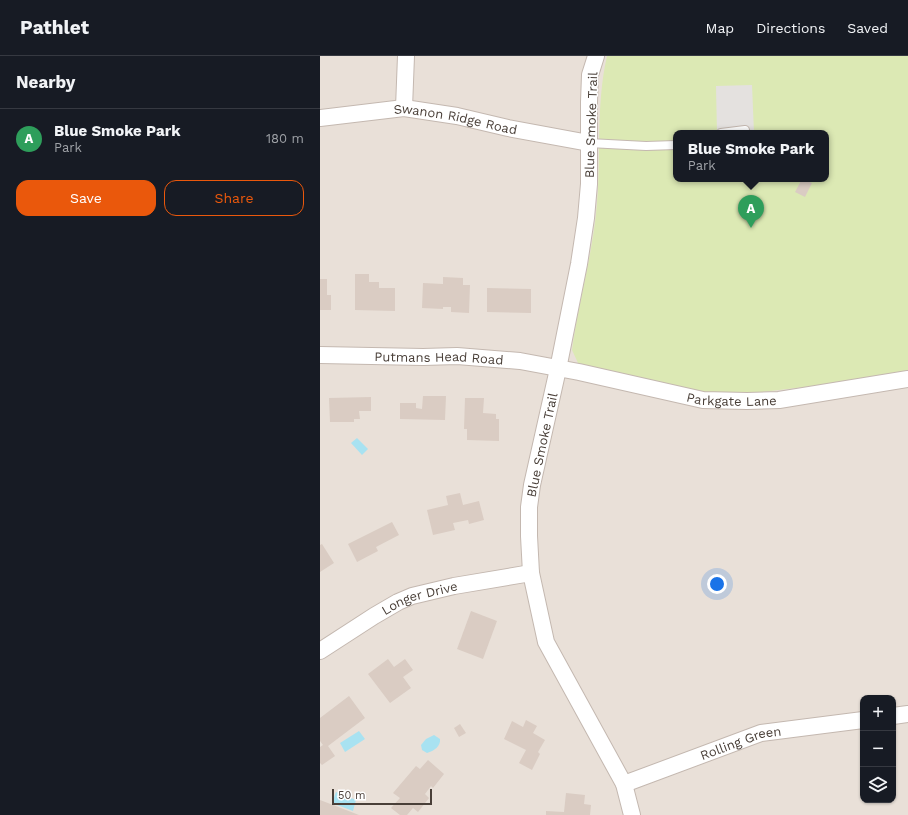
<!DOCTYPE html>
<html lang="en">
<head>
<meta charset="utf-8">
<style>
	body { margin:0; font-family:"Work Sans",sans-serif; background:#242831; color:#f1f3f6 }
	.controls { position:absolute; right:12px; bottom:12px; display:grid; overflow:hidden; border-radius:8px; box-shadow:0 1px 3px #0004 }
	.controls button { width:36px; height:36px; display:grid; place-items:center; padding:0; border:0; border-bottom:1px solid #363941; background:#171b24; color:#f1f3f6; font:20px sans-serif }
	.scale { position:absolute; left:12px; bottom:10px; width:100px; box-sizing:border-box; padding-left:4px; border:2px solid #493f38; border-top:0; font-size:11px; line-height:14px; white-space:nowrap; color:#493f38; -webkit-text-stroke:3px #fff; paint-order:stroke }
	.you { position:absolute; left:397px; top:528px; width:14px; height:14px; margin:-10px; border:3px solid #fff; border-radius:50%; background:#1a73e8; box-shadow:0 0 0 6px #1a73e833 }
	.badge { display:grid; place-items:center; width:26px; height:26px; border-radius:50%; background:#ea580c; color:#fff; font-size:13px; font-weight:700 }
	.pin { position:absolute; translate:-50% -33px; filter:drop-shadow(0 1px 2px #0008) }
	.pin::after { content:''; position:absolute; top:21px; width:14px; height:12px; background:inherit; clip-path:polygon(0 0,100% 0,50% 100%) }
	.popup { position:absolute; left:353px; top:74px; width:156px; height:52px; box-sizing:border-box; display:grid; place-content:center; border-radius:8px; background:#171b24; filter:drop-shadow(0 1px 3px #0005); font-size:13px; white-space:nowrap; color:#9ea1a6 }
	.popup b { font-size:15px; color:#f1f3f6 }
	.popup::after { content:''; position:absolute; left:50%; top:100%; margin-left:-8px; border:8px solid transparent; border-top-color:#171b24 }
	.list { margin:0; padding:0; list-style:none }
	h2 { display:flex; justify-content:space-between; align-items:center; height:52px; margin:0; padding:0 16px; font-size:17px }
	h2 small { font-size:13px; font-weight:400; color:#9ea1a6 }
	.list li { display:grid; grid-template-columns:26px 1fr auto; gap:12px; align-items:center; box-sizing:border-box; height:60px; padding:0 16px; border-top:1px solid #363941 }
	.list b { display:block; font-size:15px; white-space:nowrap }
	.list p { margin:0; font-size:13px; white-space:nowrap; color:#9ea1a6 }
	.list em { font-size:13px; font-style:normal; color:#9ea1a6 }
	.actions { display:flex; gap:8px; padding:12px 16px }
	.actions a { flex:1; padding:9px 0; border:1px solid #ea580c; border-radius:12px; text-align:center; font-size:14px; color:#ea580c }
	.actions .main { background:#ea580c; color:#fff }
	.icon { flex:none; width:22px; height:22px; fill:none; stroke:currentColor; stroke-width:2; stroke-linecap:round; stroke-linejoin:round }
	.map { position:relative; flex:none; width:588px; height:759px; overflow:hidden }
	header { display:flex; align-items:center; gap:24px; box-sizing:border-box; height:56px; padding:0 20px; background:#171b24; border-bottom:1px solid #363941 }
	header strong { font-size:19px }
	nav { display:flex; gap:22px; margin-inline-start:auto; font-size:14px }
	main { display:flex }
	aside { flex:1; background:#171b24 }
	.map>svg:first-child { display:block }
</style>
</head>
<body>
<header>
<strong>Pathlet</strong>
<nav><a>Map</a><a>Directions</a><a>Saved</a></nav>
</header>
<main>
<aside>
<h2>Nearby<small></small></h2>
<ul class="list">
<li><span class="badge" style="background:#2e9e5b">A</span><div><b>Blue Smoke Park</b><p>Park</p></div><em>180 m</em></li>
</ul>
<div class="actions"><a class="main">Save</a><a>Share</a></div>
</aside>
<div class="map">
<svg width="588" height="759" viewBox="0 0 588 759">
	<rect width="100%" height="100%" fill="#f5f0ea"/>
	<path fill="#e9e0d8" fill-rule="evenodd" d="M0 0H588V759H0ZM356 77H506V123H356ZM543 642H573V744H543Z"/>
	<path fill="#dce9b4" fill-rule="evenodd" d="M287 0H588V315L526 326 426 338 389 337 344 328 273 313 258 307 252 294C258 249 271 204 276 158 282 106 275 52 287 0ZM356 77H506V123H356Z"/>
	<polygon fill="#e4e1df" points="432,29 434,77 397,77 396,30"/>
	<g fill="#a8e2f1">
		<polygon points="37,382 48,393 42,399 31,387"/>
		<polygon points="39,675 45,683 25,696 20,687"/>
		<path d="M114 679 120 683C121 690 114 695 107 697L102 694 101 689 106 683Z"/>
		<polygon points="16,736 36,744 33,755 12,747"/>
	</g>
	<g fill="#daccc3">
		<polygon points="482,123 492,127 485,141 475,136"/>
		<polygon points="35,218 49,218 49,226 59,226 59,232 75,232 75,255 35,254"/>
		<polygon points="123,221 143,222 143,229 150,229 149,257 131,256 131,251 123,251 123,253 102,252 103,227 123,228"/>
		<polygon points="0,223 7,223 7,239 11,239 11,254 0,254"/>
		<polygon points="167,232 211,233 211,257 167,256"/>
		<polygon points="103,340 126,340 125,364 80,363 80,347 96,347 96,352 102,353"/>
		<polygon points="51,341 51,355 39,355 40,363 34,363 34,366 10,366 9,342"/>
		<polygon points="145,342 164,342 163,357 176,358 176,363 179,363 179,385 147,384 147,373 144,373"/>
		<polygon points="140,437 143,449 159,445 164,464 149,468 148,464 133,467 135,474 113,479 107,454 128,449 126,440"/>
		<polygon points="72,466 79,479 56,491 58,495 37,506 28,488"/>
		<polygon points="2,488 14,507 0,516 0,489"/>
		<polygon points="151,555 177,565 163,603 137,593"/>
		<polygon points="68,603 74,611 85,603 93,614 83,621 91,632 70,647 48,618"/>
		<polygon points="29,640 45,662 8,690 15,700 2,709 0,707 0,691 3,689 0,685 0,662"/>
		<polygon points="206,664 217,670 213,677 225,684 218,696 220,698 212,714 199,707 206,694 184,683 192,665 203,671"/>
		<polygon points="140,668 146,677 139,681 134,672"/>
		<polygon points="108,704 124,718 113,732 111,730 105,738 109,742 98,756 93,752 87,759 80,759 71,752 80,742 73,737 96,710 100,713"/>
		<polygon points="246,737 265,739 264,748 271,749 270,759 226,759 226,755 244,756"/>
		<polygon points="0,744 39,759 0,759"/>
	</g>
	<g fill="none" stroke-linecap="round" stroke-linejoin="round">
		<g stroke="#c4b8b0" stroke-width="10">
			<g id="service">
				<polyline points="401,77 425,74"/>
				<polyline points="269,87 326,90 356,89"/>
			</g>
		</g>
		<g stroke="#c4b8b0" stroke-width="18">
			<g id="minor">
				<polyline points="276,0 270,19 269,46 269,128 266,162 259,208 238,313 212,429 209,451 209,480 211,517 226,586 304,728 312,759"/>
				<polyline points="84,52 86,0"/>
				<path id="s1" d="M0 62 84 52 137 60 188 72 269 87"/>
				<path id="s2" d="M0 299 103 301 137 300 200 305 259 316 383 344 427 345 459 344 588 323"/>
				<path id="s3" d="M0 595 54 560 78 546 92 540 134 530 211 517"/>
				<polyline points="573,660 588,658"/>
				<path id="s4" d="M304 728 441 677 543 664"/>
			</g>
		</g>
		<use href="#service" stroke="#fff" stroke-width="8"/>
		<use href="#minor" stroke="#fff" stroke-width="16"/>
	</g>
	<g text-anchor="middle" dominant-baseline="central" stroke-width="3" stroke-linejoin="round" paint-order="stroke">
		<g font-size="13" fill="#493f38" stroke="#fff">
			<text stroke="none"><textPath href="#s1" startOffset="137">Swanon Ridge Road</textPath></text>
			<text transform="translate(271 69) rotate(-88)">Blue Smoke Trail</text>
			<text stroke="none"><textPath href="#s2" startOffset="119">Putmans Head Road</textPath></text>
			<text stroke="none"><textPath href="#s2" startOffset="416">Parkgate Lane</textPath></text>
			<text transform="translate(222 389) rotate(-78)">Blue Smoke Trail</text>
			<text stroke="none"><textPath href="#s3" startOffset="114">Longer Drive</textPath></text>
			<text stroke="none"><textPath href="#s4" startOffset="124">Rolling Green</textPath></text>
		</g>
	</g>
</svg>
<div class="controls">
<button>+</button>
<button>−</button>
<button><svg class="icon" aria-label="layers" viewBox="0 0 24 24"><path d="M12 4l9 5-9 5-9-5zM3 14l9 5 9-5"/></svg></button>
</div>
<div class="scale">50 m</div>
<div class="you"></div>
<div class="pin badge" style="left:431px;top:172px;background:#2e9e5b">A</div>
<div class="popup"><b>Blue Smoke Park</b>Park</div>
</div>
</main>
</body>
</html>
